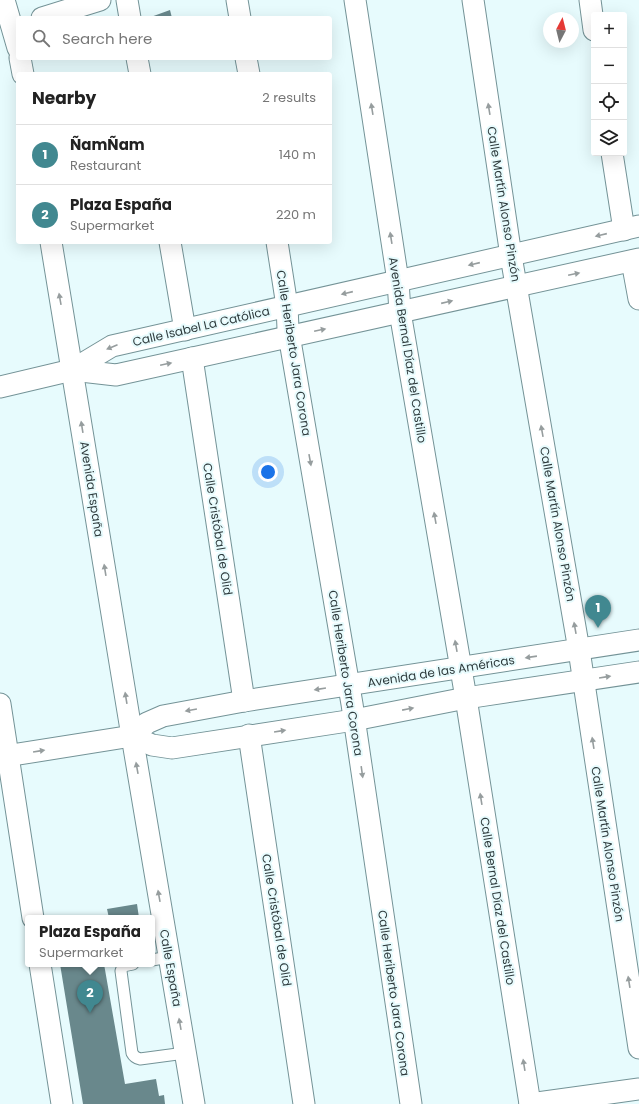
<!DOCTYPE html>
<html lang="en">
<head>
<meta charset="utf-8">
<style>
	body { margin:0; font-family:Poppins,sans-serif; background:#f6f6f6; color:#222 }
	.controls { position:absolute; right:12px; top:12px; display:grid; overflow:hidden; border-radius:4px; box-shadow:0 4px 16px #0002 }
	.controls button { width:36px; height:36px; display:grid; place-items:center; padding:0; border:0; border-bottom:1px solid #e0e0e0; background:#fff; color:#222; font:20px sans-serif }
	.compass { position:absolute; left:543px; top:12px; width:36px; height:36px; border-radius:50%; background:#fff; box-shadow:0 4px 16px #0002; rotate:7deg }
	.you { position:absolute; left:268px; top:472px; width:14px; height:14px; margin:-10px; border:3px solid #fff; border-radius:50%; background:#1a73e8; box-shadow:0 0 0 6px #1a73e833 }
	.badge { display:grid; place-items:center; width:26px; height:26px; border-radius:50%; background:#418890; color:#fff; font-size:13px; font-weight:700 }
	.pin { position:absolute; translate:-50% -33px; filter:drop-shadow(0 1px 2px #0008) }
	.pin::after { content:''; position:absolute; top:21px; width:14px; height:12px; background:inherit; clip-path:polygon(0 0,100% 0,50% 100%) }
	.popup { position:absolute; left:25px; top:915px; width:130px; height:52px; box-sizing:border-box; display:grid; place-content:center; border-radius:4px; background:#fff; filter:drop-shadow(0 1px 3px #0005); font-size:13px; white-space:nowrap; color:#767676 }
	.popup b { font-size:15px; color:#222 }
	.popup::after { content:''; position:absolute; left:50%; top:100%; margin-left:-8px; border:8px solid transparent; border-top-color:#fff }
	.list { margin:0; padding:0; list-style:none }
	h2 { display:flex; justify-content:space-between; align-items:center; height:52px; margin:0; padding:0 16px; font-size:17px }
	h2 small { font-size:13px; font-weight:400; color:#767676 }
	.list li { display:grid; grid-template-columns:26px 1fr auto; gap:12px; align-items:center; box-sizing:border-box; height:60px; padding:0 16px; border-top:1px solid #e0e0e0 }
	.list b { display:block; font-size:15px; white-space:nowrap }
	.list p { margin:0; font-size:13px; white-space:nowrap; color:#767676 }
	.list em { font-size:13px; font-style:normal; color:#767676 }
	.icon { flex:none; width:22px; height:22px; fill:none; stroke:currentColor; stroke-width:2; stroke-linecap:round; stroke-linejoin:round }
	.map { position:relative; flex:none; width:639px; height:1104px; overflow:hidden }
	.search { position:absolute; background:#fff; box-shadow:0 4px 16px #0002; left:16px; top:16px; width:316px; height:44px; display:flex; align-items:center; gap:10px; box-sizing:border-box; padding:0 14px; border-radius:4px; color:#767676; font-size:15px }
	.panel { position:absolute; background:#fff; box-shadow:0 4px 16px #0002; left:16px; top:72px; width:316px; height:172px; border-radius:4px }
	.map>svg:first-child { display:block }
</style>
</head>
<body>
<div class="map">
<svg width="639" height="1104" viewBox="0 0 639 1104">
	<rect width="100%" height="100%" fill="#e7fbfd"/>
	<g fill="#69888c">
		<polygon points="170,10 172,18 148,18"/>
		<polygon points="137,904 139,918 109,918 107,909"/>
		<polygon points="60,964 104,964 125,1084 156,1079 159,1096 164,1095 165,1104 83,1104"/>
	</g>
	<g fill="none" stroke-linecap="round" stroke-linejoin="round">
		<g stroke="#749397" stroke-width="13">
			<g id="service">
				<polyline points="152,960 169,957"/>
				<path d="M133 964 123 966 121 971 132 1053C134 1057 136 1058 140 1059L185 1053"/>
			</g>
		</g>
		<g stroke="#749397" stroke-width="23">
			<g id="minor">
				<polyline points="4,0 18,48"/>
				<polyline points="127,0 130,18"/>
				<polyline points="237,0 240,18"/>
				<polyline points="355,0 398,281 400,312 466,698 530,1104"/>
				<polyline points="473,0 511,256 579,650 639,1048"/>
				<polyline points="590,0 594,30"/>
				<polyline points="42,18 100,0"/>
				<polyline points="20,58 23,74"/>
				<polyline points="137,58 140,74"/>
				<polyline points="246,58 249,74"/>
				<polyline points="612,153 624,230"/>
				<polyline points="51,242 132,736 194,1104"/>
				<polyline points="170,242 185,330"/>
				<polyline points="277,242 287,306 288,329 352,704 411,1104"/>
				<polyline points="632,261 639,299"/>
				<polyline points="192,358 244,701"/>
				<polyline points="72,370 116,375 639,259"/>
				<polyline points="0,387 72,370 112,346 639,226"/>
				<polyline points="0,704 33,918"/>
				<polyline points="249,735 304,1104"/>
				<polyline points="132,736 147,723 163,716 244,701 639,640"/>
				<polyline points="0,757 132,736 152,745 172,748 354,720 466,698 639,672"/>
				<polyline points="40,964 62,1104"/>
				<polyline points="530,1104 639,1089"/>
			</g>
		</g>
		<use href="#service" stroke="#fff" stroke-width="11"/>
		<use href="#minor" stroke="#fff" stroke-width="21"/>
	</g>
	<defs><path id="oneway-solid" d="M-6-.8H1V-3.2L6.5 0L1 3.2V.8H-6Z"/></defs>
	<g fill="#969d9e">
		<use href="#oneway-solid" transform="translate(372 109) rotate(-99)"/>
		<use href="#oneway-solid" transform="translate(489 109) rotate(-99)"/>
		<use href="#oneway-solid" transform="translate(601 235) rotate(167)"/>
		<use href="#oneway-solid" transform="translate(391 238) rotate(-99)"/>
		<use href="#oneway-solid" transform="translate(474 264) rotate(167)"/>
		<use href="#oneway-solid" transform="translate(574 274) rotate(-12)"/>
		<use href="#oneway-solid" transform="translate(347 293) rotate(167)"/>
		<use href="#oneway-solid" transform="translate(60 299) rotate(-100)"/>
		<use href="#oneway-solid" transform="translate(447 302) rotate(-13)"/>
		<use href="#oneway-solid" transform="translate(320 330) rotate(-12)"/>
		<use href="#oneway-solid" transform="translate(112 347) rotate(157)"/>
		<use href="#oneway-solid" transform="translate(166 364) rotate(-12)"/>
		<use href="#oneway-solid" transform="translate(82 427) rotate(-99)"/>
		<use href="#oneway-solid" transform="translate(542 431) rotate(-100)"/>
		<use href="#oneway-solid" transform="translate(310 460) rotate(80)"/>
		<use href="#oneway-solid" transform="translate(435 518) rotate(-100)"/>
		<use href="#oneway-solid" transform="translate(105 570) rotate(-99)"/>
		<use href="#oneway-solid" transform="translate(575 628) rotate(-100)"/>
		<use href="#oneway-solid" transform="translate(456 646) rotate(-100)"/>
		<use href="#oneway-solid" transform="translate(531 657) rotate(172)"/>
		<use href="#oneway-solid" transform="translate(605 677) rotate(-9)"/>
		<use href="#oneway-solid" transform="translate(320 689) rotate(171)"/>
		<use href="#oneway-solid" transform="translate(126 698) rotate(-99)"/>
		<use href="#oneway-solid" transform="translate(408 709) rotate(-11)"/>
		<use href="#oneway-solid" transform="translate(191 710) rotate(170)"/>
		<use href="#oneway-solid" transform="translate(280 731) rotate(-9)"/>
		<use href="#oneway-solid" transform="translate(593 743) rotate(-99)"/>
		<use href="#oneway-solid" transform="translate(39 751) rotate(-9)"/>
		<use href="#oneway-solid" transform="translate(137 768) rotate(-100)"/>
		<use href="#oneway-solid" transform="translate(362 772) rotate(82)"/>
		<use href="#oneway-solid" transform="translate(481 799) rotate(-99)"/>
		<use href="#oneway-solid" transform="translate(159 896) rotate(-100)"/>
		<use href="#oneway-solid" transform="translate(629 982) rotate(-99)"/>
		<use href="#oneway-solid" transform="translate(180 1024) rotate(-100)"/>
		<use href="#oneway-solid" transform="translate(524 1065) rotate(-99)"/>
	</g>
	<g text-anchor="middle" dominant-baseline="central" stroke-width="4" stroke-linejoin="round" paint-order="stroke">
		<g font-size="12" fill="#2e3b3d" stroke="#e7fbfd">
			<text transform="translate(504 204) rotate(81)">Calle Martín Alonso Pinzón</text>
			<text transform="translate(201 326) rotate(-13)">Calle Isabel La Católica</text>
			<text transform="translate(408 350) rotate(81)">Avenida Bernal Díaz del Castillo</text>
			<text transform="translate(294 353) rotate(81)">Calle Heriberto Jara Corona</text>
			<text transform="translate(92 489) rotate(81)">Avenida España</text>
			<text transform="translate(558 524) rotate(80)">Calle Martín Alonso Pinzón</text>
			<text transform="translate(218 529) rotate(81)">Calle Cristóbal de Olid</text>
			<text transform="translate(441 671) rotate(-9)">Avenida de las Américas</text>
			<text transform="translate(346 673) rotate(81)">Calle Heriberto Jara Corona</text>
			<text transform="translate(608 844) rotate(81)">Calle Martín Alonso Pinzón</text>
			<text transform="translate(498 901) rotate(81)">Calle Bernal Díaz del Castillo</text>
			<text transform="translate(277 920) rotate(81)">Calle Cristóbal de Olid</text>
			<text transform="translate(171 968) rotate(80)">Calle España</text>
			<text transform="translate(394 993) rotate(82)">Calle Heriberto Jara Corona</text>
		</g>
	</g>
</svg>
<div class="controls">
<button>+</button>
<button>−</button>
<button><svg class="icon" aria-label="locate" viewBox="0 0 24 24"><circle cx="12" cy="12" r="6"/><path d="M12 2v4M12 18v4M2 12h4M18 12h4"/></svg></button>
<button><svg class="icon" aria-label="layers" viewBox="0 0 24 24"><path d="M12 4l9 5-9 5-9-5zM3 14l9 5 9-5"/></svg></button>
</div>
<svg class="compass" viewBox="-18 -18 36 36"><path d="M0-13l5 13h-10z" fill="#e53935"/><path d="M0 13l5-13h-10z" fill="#767676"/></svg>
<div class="you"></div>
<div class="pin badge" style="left:598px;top:628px">1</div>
<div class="pin badge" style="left:90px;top:1013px">2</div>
<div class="popup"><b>Plaza España</b>Supermarket</div>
<div class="search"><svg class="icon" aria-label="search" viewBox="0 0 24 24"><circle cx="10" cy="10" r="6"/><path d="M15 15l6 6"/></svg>Search here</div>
<section class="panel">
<h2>Nearby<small>2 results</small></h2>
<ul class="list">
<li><span class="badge">1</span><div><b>ÑamÑam</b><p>Restaurant</p></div><em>140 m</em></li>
<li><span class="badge">2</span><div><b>Plaza España</b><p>Supermarket</p></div><em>220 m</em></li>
</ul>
</section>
</div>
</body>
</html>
